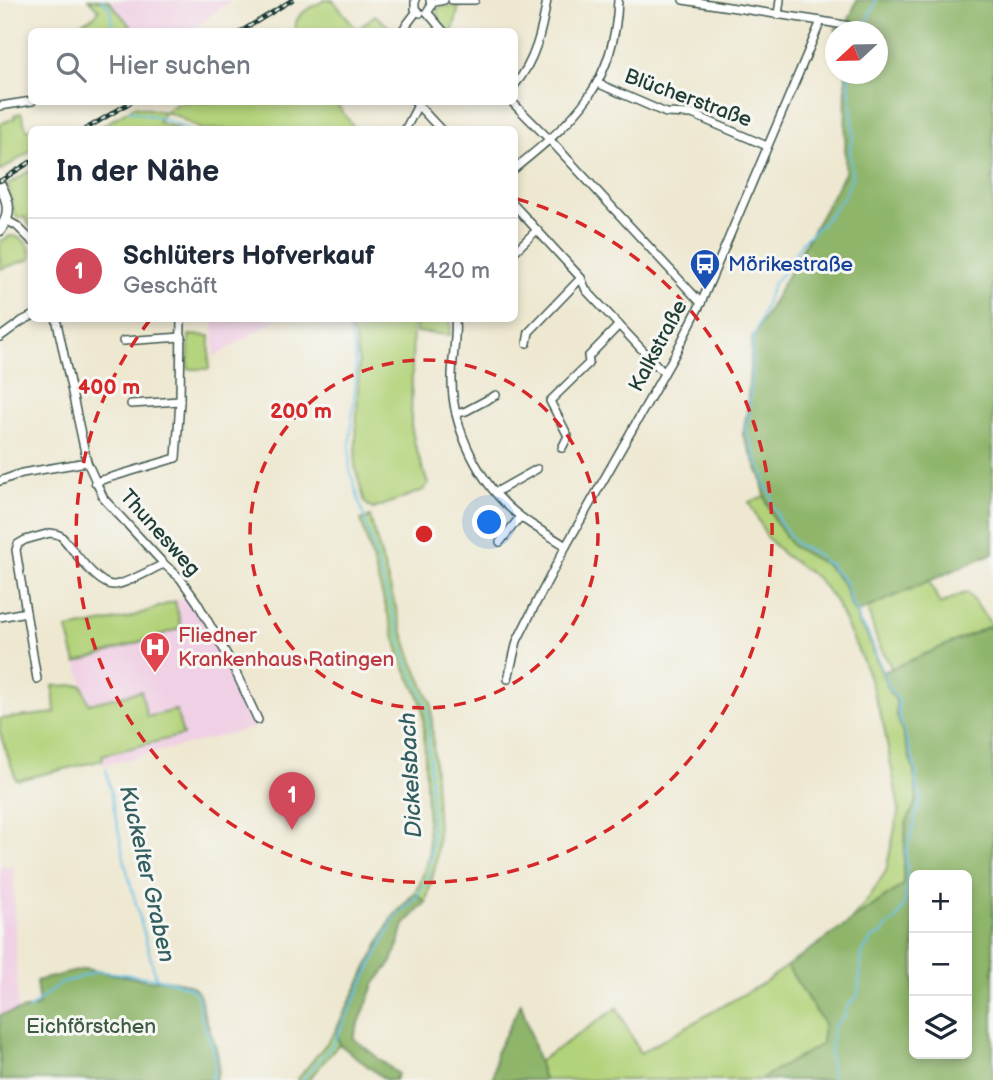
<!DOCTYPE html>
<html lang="de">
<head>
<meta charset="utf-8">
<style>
	body { margin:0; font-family:"Balsamiq Sans",sans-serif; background:#f6f6f7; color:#1f2937 }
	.controls { position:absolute; right:21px; bottom:21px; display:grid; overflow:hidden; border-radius:10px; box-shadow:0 4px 10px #0003 }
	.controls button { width:63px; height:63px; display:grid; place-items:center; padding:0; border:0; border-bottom:2px solid #e0e1e3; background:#fff; color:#1f2937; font:35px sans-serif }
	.compass { position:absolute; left:825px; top:21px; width:63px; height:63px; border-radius:50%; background:#fff; box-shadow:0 4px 10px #0003; rotate:248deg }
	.you { position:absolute; left:490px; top:523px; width:24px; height:24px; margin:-18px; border:5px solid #fff; border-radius:50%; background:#1a73e8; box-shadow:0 0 0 10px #1a73e833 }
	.badge { display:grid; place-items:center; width:46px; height:46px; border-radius:50%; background:#d1495b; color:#fff; font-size:23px; font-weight:700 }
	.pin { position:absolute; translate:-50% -58px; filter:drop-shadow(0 2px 4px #0008) }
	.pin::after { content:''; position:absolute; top:37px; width:24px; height:21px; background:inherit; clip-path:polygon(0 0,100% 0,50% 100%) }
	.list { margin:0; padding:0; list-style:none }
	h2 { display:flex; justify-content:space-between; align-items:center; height:91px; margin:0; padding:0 28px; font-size:30px }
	h2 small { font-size:23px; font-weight:400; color:#747a83 }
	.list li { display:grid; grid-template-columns:46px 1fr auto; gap:21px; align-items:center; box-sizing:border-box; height:105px; padding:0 28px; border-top:2px solid #e0e1e3 }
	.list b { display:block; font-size:26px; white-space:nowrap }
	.list p { margin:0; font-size:23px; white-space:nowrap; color:#747a83 }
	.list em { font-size:23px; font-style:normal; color:#747a83 }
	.icon { flex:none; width:38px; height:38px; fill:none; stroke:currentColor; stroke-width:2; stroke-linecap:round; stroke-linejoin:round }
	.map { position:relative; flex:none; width:993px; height:1080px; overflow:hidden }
	.search { position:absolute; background:#fff; box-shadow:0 4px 10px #0003; left:28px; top:28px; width:490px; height:77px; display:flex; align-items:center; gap:18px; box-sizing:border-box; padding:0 24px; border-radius:10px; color:#747a83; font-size:26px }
	.panel { position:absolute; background:#fff; box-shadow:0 4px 10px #0003; left:28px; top:126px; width:490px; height:196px; border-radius:10px }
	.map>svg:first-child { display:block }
</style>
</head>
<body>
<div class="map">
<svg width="993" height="1080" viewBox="0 0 993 1080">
	<rect width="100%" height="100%" fill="#f6f6f2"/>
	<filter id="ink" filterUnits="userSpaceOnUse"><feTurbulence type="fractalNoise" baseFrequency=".0143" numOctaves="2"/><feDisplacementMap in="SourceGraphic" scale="14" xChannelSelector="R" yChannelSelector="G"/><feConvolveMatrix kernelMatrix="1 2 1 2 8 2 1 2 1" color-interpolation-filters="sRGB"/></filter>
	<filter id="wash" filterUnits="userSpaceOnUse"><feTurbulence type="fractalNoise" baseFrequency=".00686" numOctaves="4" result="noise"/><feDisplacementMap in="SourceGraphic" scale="28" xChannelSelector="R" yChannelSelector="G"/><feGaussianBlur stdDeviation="1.57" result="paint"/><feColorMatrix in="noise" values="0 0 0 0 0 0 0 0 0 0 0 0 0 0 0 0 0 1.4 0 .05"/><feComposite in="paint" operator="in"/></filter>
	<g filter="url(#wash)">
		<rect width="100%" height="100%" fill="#eee8d1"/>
		<g fill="#f0d0e4">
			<polygon points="110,0 231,0 196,27 185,32 117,31 113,5"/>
			<polygon points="213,318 277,318 277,319 214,357"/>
			<polygon points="189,596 257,722 257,727 104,765 89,704 67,629 128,618"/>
			<polygon points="13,866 18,1011 0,1015 0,867"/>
		</g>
		<g fill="#b3d37a" stroke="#698857" stroke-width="2">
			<polygon points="89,0 108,0 135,31 84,32 70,28 95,16 99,10"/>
			<path d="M325 0H333L357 30 375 15 394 31H296C292 13 312 8 325 0Z"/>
			<polygon points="442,6 459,6 453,31 448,31 442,25 436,10"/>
			<polygon points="180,102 335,102 353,126 348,130 200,129 175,115 165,112 158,122 180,129 97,129 135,106 164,112"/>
			<polygon points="21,113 27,130 48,125 49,129 32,130 31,151 0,171 0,124 15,118 14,115"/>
			<polygon points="31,170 31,229 25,217 17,218 13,209 8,185"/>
			<path d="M10 236C23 236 32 246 31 259L0 269V241Z"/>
			<polygon points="346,319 413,319 411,425 415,445 428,484 424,490 373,509 365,503 355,466 359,362 355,338"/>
			<polygon points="417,319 451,319 450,335 416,332"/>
			<polygon points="189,335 210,336 209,369 188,369"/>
			<polygon points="765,496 767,504 775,521 784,533 828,566 844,585 851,606 856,613 858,624 866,633 889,691 896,700 896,712 914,771 917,800 906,824 903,885 849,922 864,905 886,871 899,809 884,727 867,670 835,600 817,578 783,554 767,537 749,502"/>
			<path d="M370 517 403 633 413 662 431 703 438 831 436 863 426 902 414 893 420 884 429 854 423 710C420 692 408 678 402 661 387 614 375 567 361 520Z"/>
			<polygon points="929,581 940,604 967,592 992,625 892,669 878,643 867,608"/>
			<polygon points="175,601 181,628 76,663 67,629 128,618"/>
			<polygon points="82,685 89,704 141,691 147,717 176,710 183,735 102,755 103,760 18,780 16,779 0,733 0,719 55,713 53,686"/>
			<polygon points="787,966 824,1024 822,1044 759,1080 544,1080 538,1062 617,1008 640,1053 765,982"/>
			<polygon points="336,1030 339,1044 308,1080 297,1080 331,1038"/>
		</g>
		<g fill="#8eb56a" stroke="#56794f" stroke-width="2" fill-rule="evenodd">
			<polygon points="857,0 993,0 993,553 856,613 851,606 844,585 828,566 792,546 775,521 765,496 761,477 743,435 747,412 752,339 845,173 846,74 878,74 878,32 836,31 836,27 848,30 848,22"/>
			<path d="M993 625V1080H759L822 1044 824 1024 787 966 903 885 906 824 917 800 914 771 896 712V700L889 691 883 672ZM967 875V1054H914V875Z"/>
			<polygon points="414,893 426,902 404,925 399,942 392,962 375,983 353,1038 398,1074 395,1080 386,1080 339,1044 336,1030 391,919"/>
			<path d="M85 969 154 981 158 979C169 981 187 981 195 989 202 995 201 1002 203 1010 208 1029 226 1061 215 1080H0V1015L39 1006 36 981Z"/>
			<polygon points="521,1003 544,1080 493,1080 496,1053"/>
		</g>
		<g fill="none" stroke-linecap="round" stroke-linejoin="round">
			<g stroke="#69c0e6" stroke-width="2">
				<polyline points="102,0 110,8 113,32"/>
				<polyline points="864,28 876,0"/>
				<path d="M129 110C149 117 170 118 188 130"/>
				<path d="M106 769 125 863 156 978C167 981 184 983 193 990 201 997 198 1007 201 1016 208 1041 222 1052 211 1080"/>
				<polyline points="28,1010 57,985 98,971 155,978"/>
				<path d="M302 1080 333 1044 394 919 415 899 425 885 427 879 431 860 432 834 428 713C424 691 413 679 406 658L350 470C345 425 371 357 341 318"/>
				<polyline points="832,1080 830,1051 833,1027 845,1016 847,1007 858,995 862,954 871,939 882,934 887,926 895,921 904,906 907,884 906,852 921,798 916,784 916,770 898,713 898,700 890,690 868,633 859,622 858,611 852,605 844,580 833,570 830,564 822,561 818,555 796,544 778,519 777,512 772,505 771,493 765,486 764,474 756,461 755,453 745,430 749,414 753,340 773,284 786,269 802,242 822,224 845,195 852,176 850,148 854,135 848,74"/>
			</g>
		</g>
	</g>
	<g filter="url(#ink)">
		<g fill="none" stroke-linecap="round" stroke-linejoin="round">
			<g stroke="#3e574c" stroke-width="10">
				<g id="street">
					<polyline points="415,0 415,9 420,13"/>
					<polyline points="452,0 475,0"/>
					<polyline points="683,0 821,21 850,26 864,32"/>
					<polyline points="431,3 444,0"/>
					<polyline points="427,12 444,32"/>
					<polyline points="427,12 431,7 430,0"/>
					<polyline points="778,15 780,0"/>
					<polyline points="401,32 417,11"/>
					<polyline points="597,83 666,113 692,114 767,146"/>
					<path d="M514 86C535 62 542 30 547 0"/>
					<polyline points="415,102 441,130"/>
					<polyline points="512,102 550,140 701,303"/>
					<polyline points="0,106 32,101"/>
					<polyline points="405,130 418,105"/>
					<path d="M514 169C576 119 615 84 618 0"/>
					<polyline points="514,205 581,278 586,290 664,373"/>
					<polyline points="6,220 17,226 32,241"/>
					<polyline points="514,252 537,230"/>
					<polyline points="56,318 87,462 104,499 164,564 180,578 197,602 231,662 258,720"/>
					<path d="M455 318C457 338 452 358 452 377 451 427 480 487 521 517 535 528 551 536 566 546"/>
					<polyline points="0,337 22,321 32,316"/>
					<polyline points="123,341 182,337"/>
					<polyline points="527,343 529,332 581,278"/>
					<polyline points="131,404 180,401"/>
					<polyline points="456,414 466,411 496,395"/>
					<polyline points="562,448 568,436 550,401 588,364 589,361 588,357 619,325"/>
					<polyline points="0,481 22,473 87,462"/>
					<polyline points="95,482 176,458 180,401 181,318"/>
					<polyline points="496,492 537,469"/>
					<polyline points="500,542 520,517"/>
					<polyline points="26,612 37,679"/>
					<path d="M0 617 26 612 16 550 18 544 25 540 50 533 56 534 61 536C72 548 97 585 113 585 125 585 152 569 164 564"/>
					<polyline points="508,679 517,641 535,605 566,546 674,356 701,303 821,21"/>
				</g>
			</g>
			<g stroke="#3e574c" stroke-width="13">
				<path id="secondary" d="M0 185C9 201 12 214 0 230"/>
			</g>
			<use href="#street" stroke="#fff" stroke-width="7"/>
			<use href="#secondary" stroke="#fff" stroke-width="10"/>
			<g stroke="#1f3d34" stroke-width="4.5">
				<g id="rail">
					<polyline points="240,32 292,0"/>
					<polyline points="84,130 131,102"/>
					<polyline points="0,181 32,161"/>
				</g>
			</g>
			<use href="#rail" stroke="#f6f6f2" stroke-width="2" stroke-dasharray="5" stroke-linecap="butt"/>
		</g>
	</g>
	<g fill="none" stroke="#d62828" stroke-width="3.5" stroke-dasharray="12 9">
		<circle cx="424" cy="534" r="174"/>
		<path d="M517 199A348 348 0 1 1 150 320"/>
	</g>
	<defs>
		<g id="bus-pin" transform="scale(1.575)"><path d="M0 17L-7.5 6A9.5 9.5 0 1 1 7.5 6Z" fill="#1a4fb4" stroke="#f6f6f2"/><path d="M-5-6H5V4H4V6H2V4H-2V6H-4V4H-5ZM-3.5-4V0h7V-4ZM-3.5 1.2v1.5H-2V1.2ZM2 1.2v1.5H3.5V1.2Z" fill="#fff"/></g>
		<g id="hospital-pin" transform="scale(1.575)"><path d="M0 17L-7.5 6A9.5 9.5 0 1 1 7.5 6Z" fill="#e0444e" stroke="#f6f6f2"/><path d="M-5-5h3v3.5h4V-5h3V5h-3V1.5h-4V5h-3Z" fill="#fff"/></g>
	</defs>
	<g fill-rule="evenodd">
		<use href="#bus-pin" x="705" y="264"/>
		<use href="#hospital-pin" x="155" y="647"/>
	</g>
	<g text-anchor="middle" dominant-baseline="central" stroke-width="6" stroke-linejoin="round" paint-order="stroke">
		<g font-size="21" fill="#1f3d34" stroke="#f6f6f2">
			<text transform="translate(688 98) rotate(20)">Blücherstraße</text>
			<text transform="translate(658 346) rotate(-62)">Kalkstraße</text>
			<text transform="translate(160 533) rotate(48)">Thunesweg</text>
		</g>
		<g font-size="21" fill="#164399" stroke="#f6f6f2" text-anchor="start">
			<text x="728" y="264">Mörikestraße</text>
		</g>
		<g font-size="21" fill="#be3a42" stroke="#f6f6f2" text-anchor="start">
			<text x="178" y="635">Fliedner<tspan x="178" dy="24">Krankenhaus Ratingen</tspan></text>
		</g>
		<g font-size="21" fill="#3d5b42" stroke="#f6f6f2">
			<text x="91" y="1026">Eichförstchen</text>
		</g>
		<g font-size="23" font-style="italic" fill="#325e60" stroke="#f6f6f2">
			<text transform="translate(411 775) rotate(-93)">Dickelsbach</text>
			<text transform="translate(147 874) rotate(77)">Kuckelter Graben</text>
		</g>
	</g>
	<circle cx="424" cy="534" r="10" fill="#d62828" stroke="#f6f6f2" stroke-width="3.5"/>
	<g font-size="21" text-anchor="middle" font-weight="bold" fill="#d62828" stroke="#f6f6f2" stroke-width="6" stroke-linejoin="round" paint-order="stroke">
		<text x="109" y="394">400 m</text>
		<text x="301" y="418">200 m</text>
	</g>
</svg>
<div class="controls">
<button>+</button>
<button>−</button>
<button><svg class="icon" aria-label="layers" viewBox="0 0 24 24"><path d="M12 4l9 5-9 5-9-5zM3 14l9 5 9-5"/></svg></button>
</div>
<svg class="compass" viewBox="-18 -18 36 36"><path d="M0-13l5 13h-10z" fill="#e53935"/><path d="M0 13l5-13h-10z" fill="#747a83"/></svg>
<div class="you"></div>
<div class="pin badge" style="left:292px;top:830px">1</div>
<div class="search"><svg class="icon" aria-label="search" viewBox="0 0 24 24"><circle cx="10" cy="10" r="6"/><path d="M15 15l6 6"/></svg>Hier suchen</div>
<section class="panel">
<h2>In der Nähe<small></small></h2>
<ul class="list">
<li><span class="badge">1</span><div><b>Schlüters Hofverkauf</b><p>Geschäft</p></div><em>420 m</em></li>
</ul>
</section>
</div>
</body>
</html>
